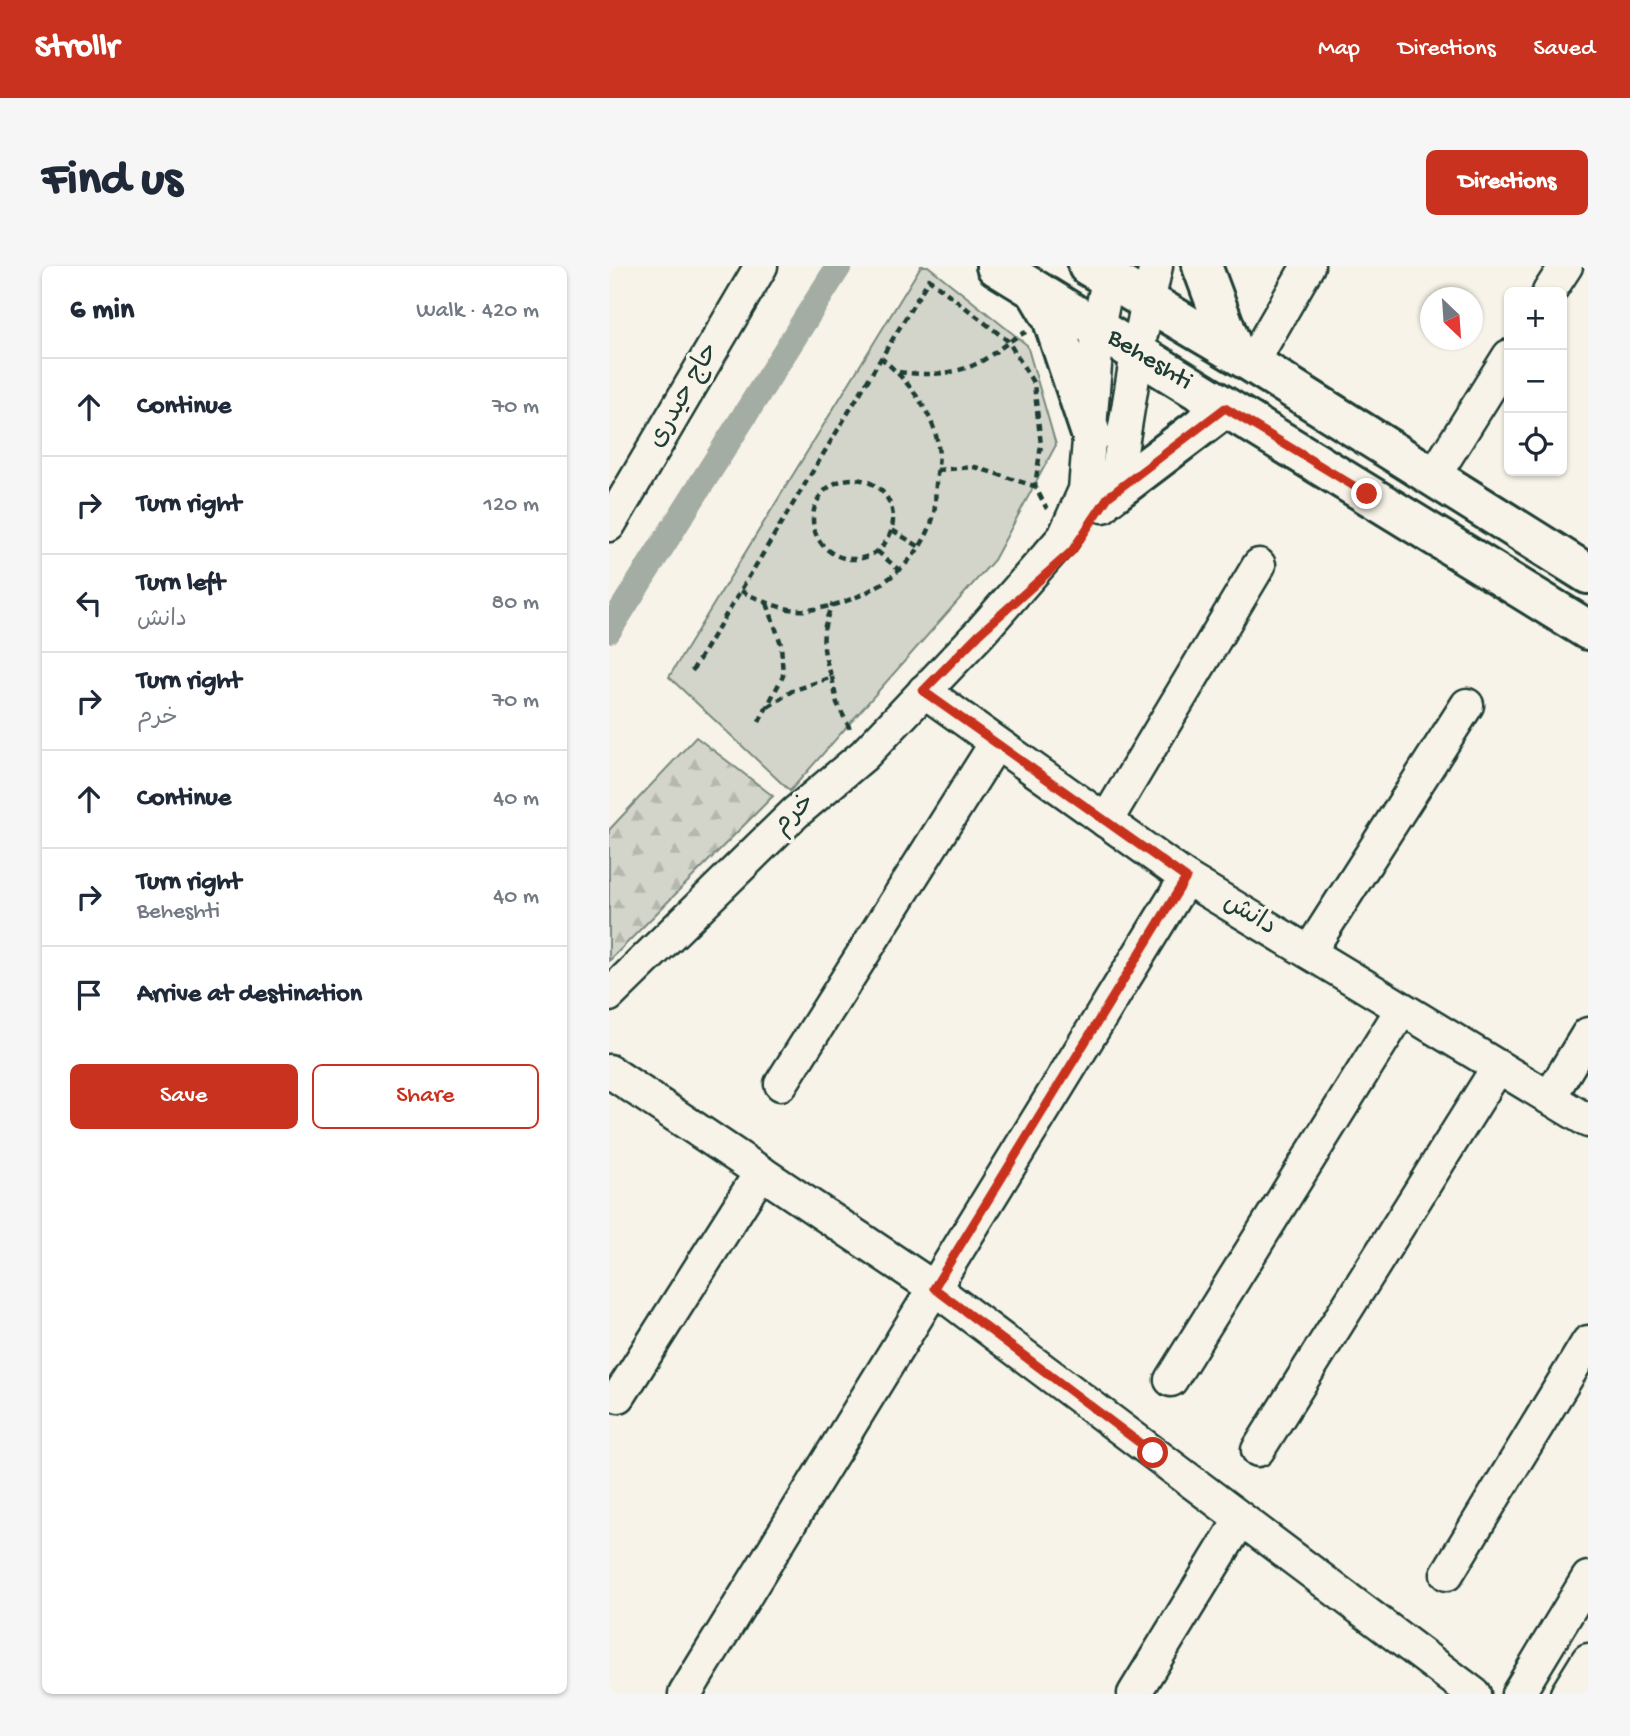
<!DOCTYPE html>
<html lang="en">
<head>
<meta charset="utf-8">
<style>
	body { margin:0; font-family:"Gochi Hand","Playpen Sans Arabic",sans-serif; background:#f6f6f7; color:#1f2937 }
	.controls { position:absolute; right:21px; top:21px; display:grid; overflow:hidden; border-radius:10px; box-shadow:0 2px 5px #0004 }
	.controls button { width:63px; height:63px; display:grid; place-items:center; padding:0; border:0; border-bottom:2px solid #e0e1e3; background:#fff; color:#1f2937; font:35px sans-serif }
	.compass { position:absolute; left:811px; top:21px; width:63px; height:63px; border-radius:50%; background:#fff; box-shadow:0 2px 5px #0004; rotate:155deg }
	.stop { position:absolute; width:21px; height:21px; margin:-16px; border:5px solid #c8321e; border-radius:50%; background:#fff }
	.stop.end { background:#c8321e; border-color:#fff; box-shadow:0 2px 7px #0008 }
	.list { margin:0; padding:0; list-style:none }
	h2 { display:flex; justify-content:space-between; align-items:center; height:91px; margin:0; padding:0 28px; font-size:30px }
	h2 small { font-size:23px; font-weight:400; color:#747a83 }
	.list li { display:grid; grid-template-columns:46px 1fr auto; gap:21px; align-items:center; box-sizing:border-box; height:98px; padding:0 28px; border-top:2px solid #e0e1e3 }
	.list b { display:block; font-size:26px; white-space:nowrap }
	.list p { margin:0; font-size:23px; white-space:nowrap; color:#747a83 }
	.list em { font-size:23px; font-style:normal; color:#747a83 }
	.actions { display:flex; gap:14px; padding:21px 28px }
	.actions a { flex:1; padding:16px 0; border:2px solid #c8321e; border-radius:10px; text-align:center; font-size:24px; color:#c8321e }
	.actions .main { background:#c8321e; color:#fff }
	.icon { flex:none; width:38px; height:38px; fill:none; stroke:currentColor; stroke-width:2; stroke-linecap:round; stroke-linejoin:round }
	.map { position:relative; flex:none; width:979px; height:1428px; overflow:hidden; border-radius:10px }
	header { display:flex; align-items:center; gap:42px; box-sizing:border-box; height:98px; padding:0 35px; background:#c8321e; color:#fff }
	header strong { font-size:33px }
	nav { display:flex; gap:38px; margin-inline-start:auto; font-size:24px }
	.intro { display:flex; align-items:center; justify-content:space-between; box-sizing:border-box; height:168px; padding:0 42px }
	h1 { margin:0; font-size:49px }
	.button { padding:18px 32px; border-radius:10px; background:#c8321e; color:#fff; font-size:24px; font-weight:700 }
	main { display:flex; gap:42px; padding:0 42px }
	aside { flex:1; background:#fff; border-radius:10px; box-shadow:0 2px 5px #0004 }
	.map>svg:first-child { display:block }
</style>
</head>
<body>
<header>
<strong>Strollr</strong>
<nav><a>Map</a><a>Directions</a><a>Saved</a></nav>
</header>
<div class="intro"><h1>Find us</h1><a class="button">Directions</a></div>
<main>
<aside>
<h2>6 min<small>Walk · 420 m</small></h2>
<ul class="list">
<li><svg class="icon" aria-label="ahead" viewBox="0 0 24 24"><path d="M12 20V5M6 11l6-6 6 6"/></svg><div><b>Continue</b></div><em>70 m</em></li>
<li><svg class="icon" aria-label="right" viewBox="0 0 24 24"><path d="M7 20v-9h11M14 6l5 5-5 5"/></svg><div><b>Turn right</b></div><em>120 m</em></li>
<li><svg class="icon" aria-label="left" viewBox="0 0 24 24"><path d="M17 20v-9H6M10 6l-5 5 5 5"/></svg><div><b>Turn left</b><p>دانش</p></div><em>80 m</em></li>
<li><svg class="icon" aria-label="right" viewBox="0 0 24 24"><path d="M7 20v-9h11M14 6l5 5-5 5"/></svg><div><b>Turn right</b><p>خرم</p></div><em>70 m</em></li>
<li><svg class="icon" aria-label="ahead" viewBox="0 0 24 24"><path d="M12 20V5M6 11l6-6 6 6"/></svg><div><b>Continue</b></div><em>40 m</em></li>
<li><svg class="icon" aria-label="right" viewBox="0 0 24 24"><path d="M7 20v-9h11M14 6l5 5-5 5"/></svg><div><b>Turn right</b><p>Beheshti</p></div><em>40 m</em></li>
<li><svg class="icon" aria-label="arrive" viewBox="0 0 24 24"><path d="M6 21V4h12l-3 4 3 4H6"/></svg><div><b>Arrive at destination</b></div></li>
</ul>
<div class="actions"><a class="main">Save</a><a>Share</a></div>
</aside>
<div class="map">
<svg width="979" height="1428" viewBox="0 0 979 1428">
	<defs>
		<pattern id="forest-firs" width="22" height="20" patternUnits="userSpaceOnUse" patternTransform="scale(1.75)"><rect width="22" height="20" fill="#d3d5ca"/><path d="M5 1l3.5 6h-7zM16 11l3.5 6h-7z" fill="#b5b8ae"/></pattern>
	</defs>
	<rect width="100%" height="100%" fill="#f7f3e8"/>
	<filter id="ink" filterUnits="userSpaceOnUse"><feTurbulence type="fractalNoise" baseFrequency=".0143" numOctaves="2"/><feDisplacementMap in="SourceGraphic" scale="14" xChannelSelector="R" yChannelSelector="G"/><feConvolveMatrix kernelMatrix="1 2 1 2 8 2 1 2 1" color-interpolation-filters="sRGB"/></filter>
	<g filter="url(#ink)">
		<polygon fill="url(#forest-firs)" stroke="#79897f" stroke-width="2" points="87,471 164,530 0,695 0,564"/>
		<polygon fill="#d3d5ca" stroke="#79897f" stroke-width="2" points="312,0 319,0 418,79 447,179 385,294 181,525 60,411"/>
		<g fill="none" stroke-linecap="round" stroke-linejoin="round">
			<polyline stroke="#a4ada3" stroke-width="26" points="0,364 230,0"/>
			<g stroke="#1f3d34" stroke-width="37">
				<g id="minor">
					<polyline points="940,26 957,0"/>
					<polyline points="643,97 699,0"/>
					<polyline points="825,210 900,90"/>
					<polyline points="494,240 508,210 528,87 547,0"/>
					<polyline points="0,259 152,0"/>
					<polyline points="315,425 577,612 979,855"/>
					<polyline points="497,555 650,299"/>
					<polyline points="700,686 858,439"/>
					<polyline points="0,729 186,547 255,489 370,368 455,271 476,224 489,62 502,0"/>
					<polyline points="0,805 325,1022 865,1428"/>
					<polyline points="172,818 387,477"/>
					<polyline points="940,832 979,768"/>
					<polyline points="562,1114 793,743"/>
					<polyline points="10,1130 152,906"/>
					<polyline points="649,1184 889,801"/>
					<polyline points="838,1308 979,1076"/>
					<polyline points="76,1428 577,612"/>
					<polyline points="525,1428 632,1253"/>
					<polyline points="909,1428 979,1312"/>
					<polyline points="958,1428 979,1394"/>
				</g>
			</g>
			<g stroke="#1f3d34" stroke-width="44">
				<g id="major">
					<path id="s1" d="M387 0 979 364"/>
					<polyline points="479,0 643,97 979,308"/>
					<polyline points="593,0 625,86"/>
					<polyline points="427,25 443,52 482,168"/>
					<polyline points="499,231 616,142"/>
				</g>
			</g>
			<g stroke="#1f3d34" stroke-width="4.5" stroke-dasharray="7 5" stroke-linecap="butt">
				<path d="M290 106C318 110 351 109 376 93 390 84 402 73 417 66"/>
				<polyline points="328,204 366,201 425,220"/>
				<circle cx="244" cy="253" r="40"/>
				<polyline points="283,264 311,281"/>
				<polyline points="268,285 290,304"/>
				<path d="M132 325C151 334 176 346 198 344 249 339 307 306 323 255 327 244 326 230 327 218 328 206 331 192 329 180 325 147 298 113 272 92"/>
				<polyline points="83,405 320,13 399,75 425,118 432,179 426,220 438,243"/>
				<polyline points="223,411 228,437 241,463"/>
				<path d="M159 441 183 425 223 411C212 384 211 364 224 337"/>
				<polyline points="150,456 174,410 172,378 158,337"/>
			</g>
			<use href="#minor" stroke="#f7f3e8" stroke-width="32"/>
			<use href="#major" stroke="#f7f3e8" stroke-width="38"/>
		</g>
	</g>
	<g fill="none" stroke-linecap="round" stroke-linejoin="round" filter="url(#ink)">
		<polyline stroke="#c8321e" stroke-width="9" points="544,1187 325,1022 577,612 314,425 370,368 463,285 499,231 616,142 758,228"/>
	</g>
	<g text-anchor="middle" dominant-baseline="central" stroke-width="7" stroke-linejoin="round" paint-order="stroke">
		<g font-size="26" fill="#1f3d34" stroke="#f7f3e8">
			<text stroke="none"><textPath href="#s1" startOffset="180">Beheshti</textPath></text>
			<text transform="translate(76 130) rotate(-60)">حاج حیدری</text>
			<text transform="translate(186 549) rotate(-42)">خرم</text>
			<text transform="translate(640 650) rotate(31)">دانش</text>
		</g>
	</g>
</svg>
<div class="controls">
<button>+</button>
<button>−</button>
<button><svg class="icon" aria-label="locate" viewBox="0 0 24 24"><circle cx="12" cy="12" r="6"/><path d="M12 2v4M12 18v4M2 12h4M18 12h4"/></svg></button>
</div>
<svg class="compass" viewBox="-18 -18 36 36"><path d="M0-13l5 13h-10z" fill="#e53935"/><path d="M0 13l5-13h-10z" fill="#747a83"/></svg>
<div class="stop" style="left:544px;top:1187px"></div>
<div class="stop end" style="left:758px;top:228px"></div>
</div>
</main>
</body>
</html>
